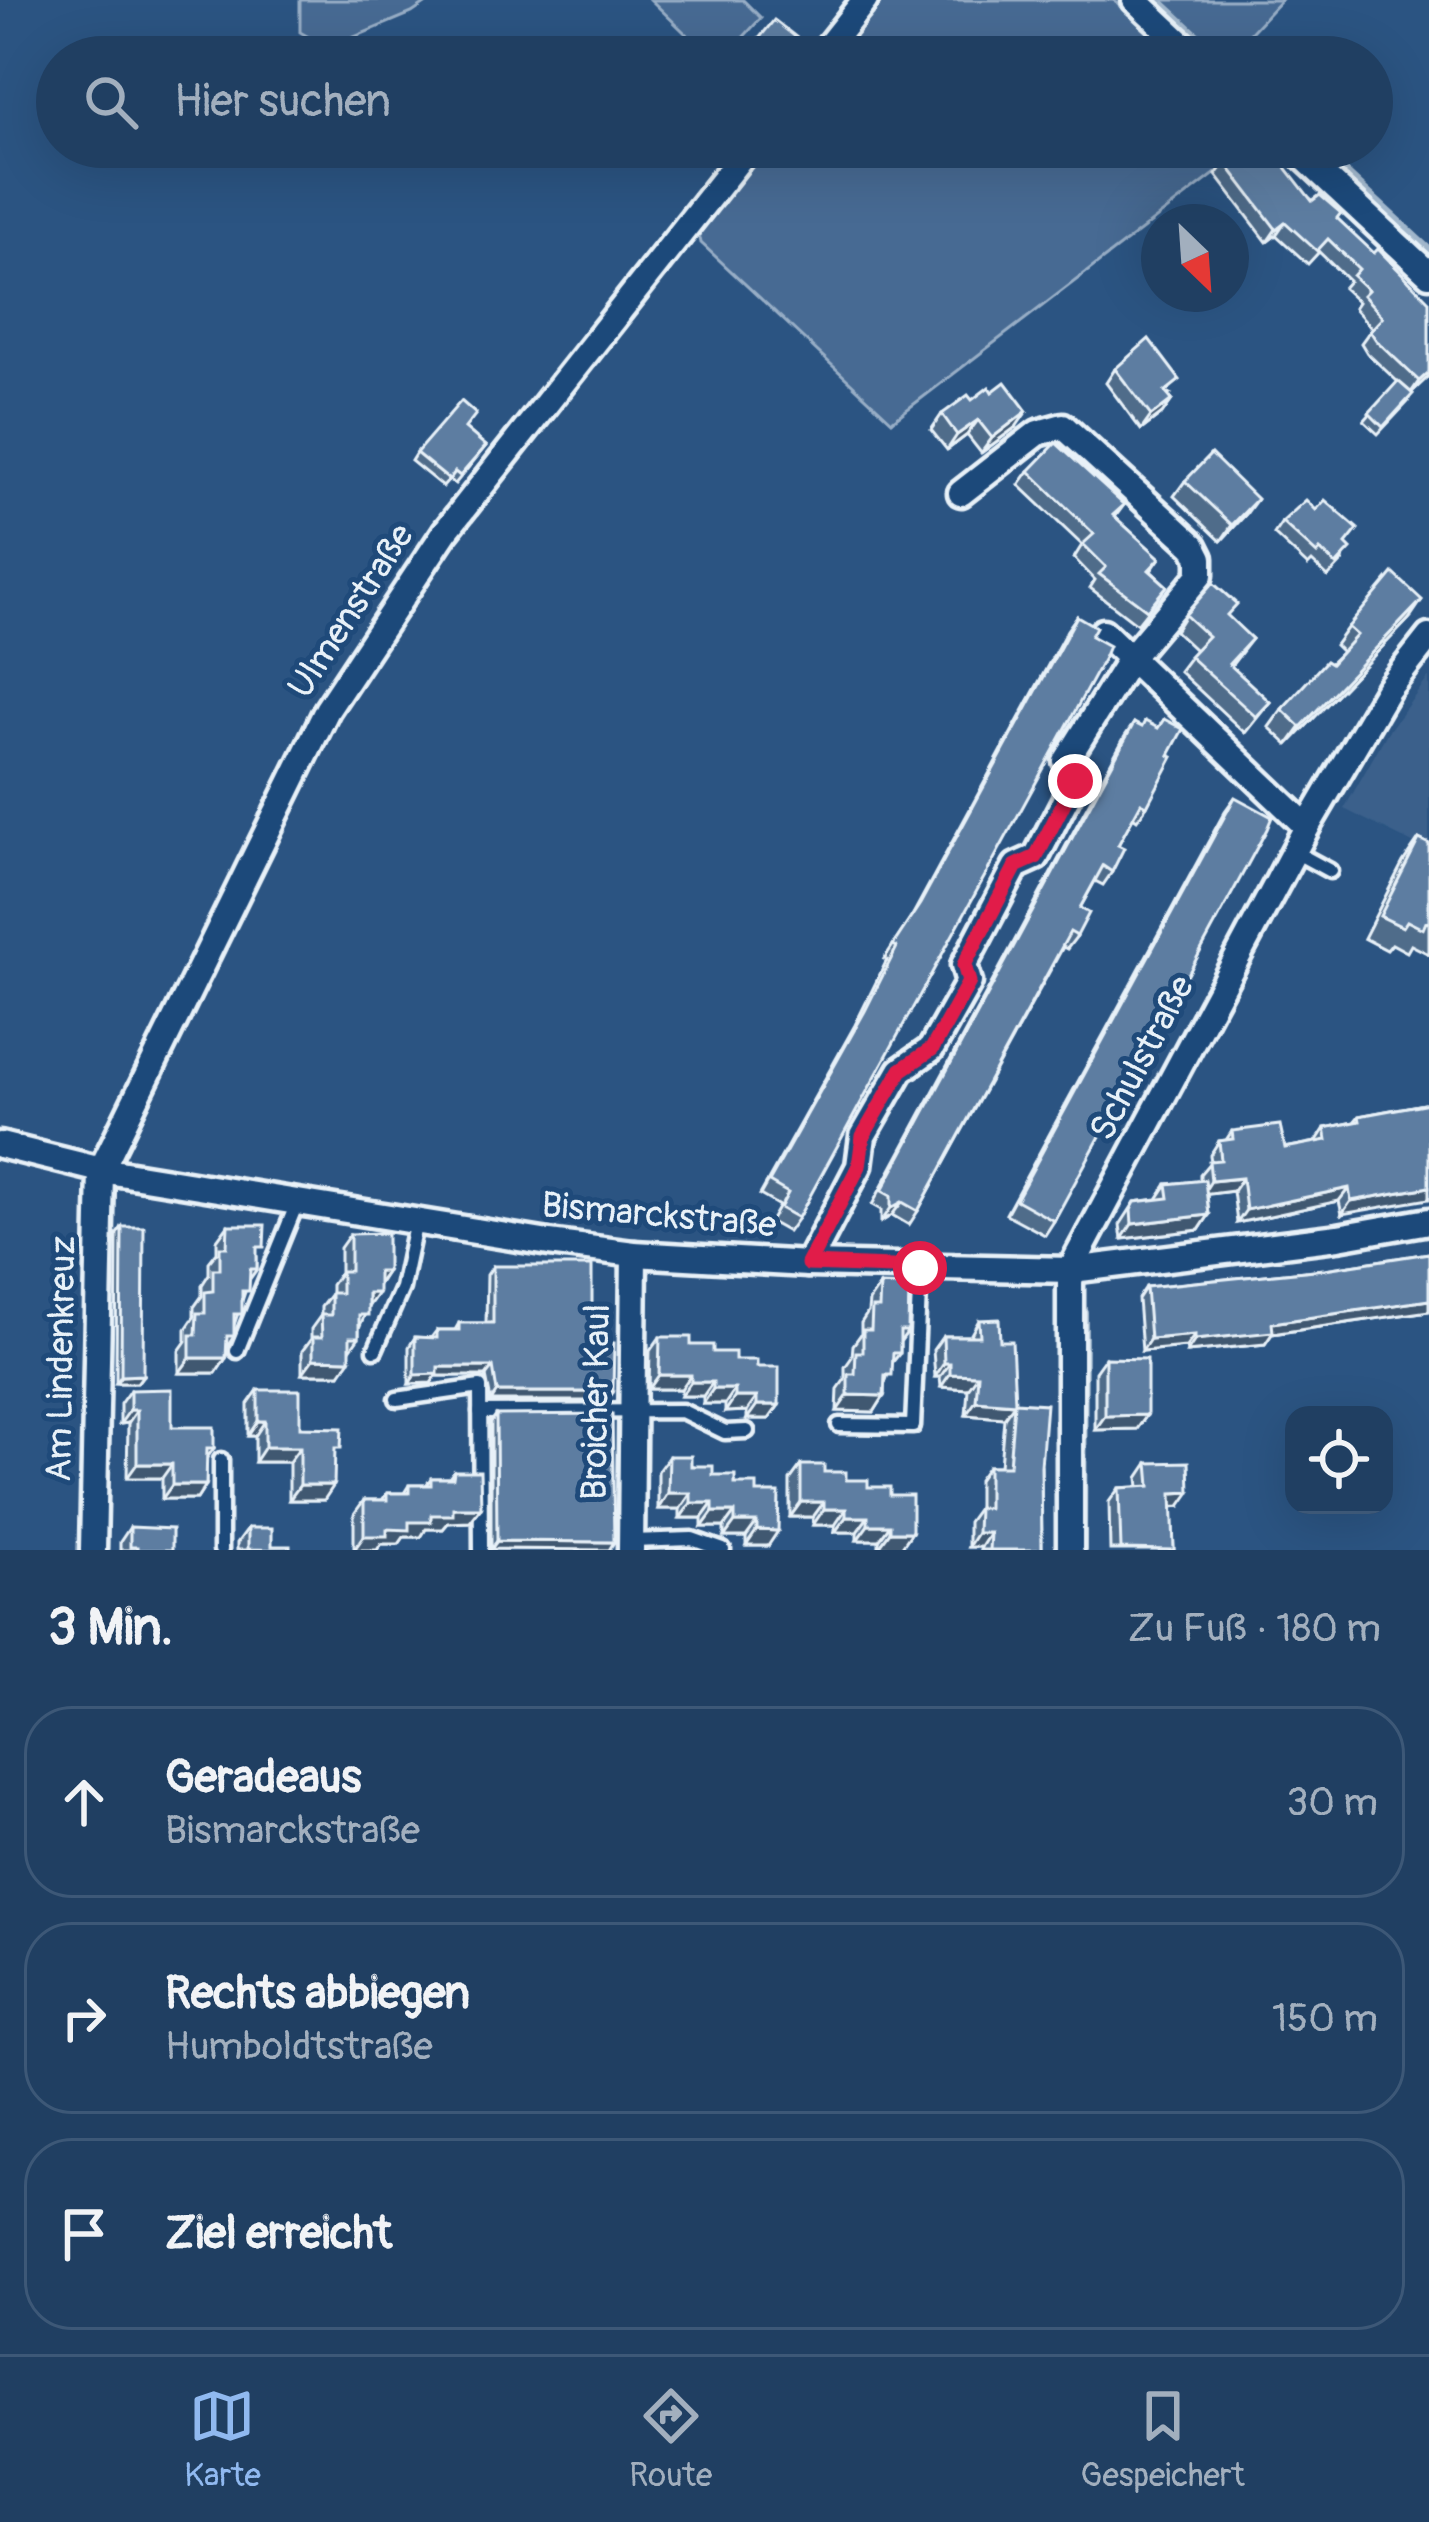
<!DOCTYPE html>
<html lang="de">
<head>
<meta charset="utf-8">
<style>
	body { margin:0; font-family:Pangolin,sans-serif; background:#2d4a6b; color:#f1f3f6 }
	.controls { position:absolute; right:36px; bottom:36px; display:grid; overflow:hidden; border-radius:24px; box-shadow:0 12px 48px #0002 }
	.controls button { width:108px; height:108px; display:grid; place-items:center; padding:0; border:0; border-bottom:3px solid #3d5877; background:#203f62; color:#f1f3f6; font:60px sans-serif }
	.compass { position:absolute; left:1141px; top:204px; width:108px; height:108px; border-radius:50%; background:#203f62; box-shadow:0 12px 48px #0002; rotate:155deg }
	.stop { position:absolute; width:36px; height:36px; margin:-27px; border:9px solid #e11d48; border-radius:50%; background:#fff }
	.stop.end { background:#e11d48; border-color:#fff; box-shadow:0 3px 12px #0008 }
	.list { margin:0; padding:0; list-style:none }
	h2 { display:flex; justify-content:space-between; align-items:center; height:156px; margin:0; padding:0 48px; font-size:51px }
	h2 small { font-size:39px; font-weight:400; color:#a2afbe }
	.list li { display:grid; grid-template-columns:78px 1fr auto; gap:36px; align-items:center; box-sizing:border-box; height:192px; margin:0 24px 24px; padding:0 24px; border:3px solid #3d5877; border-radius:48px }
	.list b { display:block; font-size:45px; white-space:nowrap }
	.list p { margin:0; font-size:39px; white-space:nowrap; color:#a2afbe }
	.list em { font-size:39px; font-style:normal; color:#a2afbe }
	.icon { flex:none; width:66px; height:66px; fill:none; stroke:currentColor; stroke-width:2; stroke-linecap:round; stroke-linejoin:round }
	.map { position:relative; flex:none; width:1429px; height:1550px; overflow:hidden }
	.search { position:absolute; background:#203f62; box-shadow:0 12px 48px #0002; left:36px; right:36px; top:36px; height:132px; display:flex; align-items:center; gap:30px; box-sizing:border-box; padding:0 42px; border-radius:66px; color:#a2afbe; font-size:45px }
	.sheet { height:804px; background:#203f62 }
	nav { display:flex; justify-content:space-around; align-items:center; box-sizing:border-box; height:168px; border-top:3px solid #3d5877; background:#203f62; font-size:33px; color:#a2afbe }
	nav a { display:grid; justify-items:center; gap:6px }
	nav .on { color:#90b9f0 }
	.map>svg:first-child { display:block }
</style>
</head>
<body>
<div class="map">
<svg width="1429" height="1550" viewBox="0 0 1429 1550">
	<rect width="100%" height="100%" fill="#2b5482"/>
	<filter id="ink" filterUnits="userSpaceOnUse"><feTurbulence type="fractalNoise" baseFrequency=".00833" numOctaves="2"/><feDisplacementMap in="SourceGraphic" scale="24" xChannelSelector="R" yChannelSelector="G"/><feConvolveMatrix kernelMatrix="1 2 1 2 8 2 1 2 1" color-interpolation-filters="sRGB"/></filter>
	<g filter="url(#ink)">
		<polygon fill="#3a608b" points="1429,677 1429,851 1344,809 1387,733"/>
		<g fill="#476b93" stroke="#98aec6" stroke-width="3">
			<polygon points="300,0 431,0 412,13 328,48 300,32"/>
			<polygon points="651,0 743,0 761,18 725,57 710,57"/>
			<polygon points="876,0 1114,0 1175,57 830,57"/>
			<polygon points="1154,0 1281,0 1228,57"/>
			<polygon points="759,147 1250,147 892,421 701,243 697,224"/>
		</g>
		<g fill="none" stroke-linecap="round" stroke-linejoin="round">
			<g stroke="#a0b6cb" stroke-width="8">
				<polyline points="1164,5 1220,57"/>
				<polyline points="1318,147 1429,250"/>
				<polyline points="1083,1550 1084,1312"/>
			</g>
			<g stroke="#e8f1f8" stroke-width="21">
				<g id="service">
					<polyline points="1295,852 1330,871"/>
					<polyline points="375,1350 402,1288 416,1221"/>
					<polyline points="237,1351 297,1203"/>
					<polyline points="397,1399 480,1387 481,1550"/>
					<polyline points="480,1412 682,1411 725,1432 747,1431"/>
					<polyline points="839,1425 913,1426 920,1268"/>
					<polyline points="632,1541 692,1539 723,1550"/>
					<polyline points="221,1550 221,1460"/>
				</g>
			</g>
			<g stroke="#e8f1f8" stroke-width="33">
				<g id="minor">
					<polyline points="1135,0 1196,57"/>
					<polyline points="820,57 865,0"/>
					<polyline points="1293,147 1429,274"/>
					<polyline points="1103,632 1307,827"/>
					<polyline points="0,1145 101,1170 549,1243 634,1254 808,1264 1072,1270 1338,1237 1429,1221"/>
					<polyline points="808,1264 859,1166 863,1136 901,1070 931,1049 969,982 964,965 1016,866 1036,857 1075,781 1066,761 1131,657 1200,575 1200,558 1194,546 1063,426 1038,433 961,493"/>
					<polyline points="93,1550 101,1170 327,710 445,532 749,147"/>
					<polyline points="631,1550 634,1254"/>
					<polyline points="1070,1550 1070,1281 1076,1259 1307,827 1388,689 1429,637"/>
				</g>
			</g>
			<use href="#service" stroke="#1f4a7a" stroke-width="12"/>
			<use href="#minor" stroke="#1f4a7a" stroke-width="24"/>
		</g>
		<g fill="#506c8a" stroke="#e8f1f8" stroke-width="3">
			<polygon points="1258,158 1337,219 1429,376 1411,393 1408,402 1378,434 1364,421 1398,382 1367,353 1361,343 1372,328 1354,308 1358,302 1343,288 1349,281 1319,252 1308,264 1276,235 1267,242 1216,175 1225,162"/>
			<polygon points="1115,369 1170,394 1168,395 1172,400 1162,414 1141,430 1106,383"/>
			<polygon points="972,400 1016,427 981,453 967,435 947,450 931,430 942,414"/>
			<polygon points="465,429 486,446 455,484 449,480 443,487 411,461 416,453"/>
			<polygon points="1029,471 1124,505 1115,517 1160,558 1151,571 1167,586 1137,624 1090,588 1095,580 1074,558 1082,545 1019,485"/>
			<polygon points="1185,481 1246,514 1221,541 1174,496"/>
			<polygon points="1282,522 1346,545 1343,561 1328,577 1312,562 1308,566 1274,534"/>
			<polygon points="1185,615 1228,617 1252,639 1231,666 1270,702 1245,733 1179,671 1195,650 1175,631"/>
			<polygon points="1077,616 1091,636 798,1218 788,1232 770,1222 779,1206 760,1195 855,1025 887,960 884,959 911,918 1067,630"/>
			<polygon points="1409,619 1288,745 1269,727 1282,709 1342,652 1335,645 1348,627"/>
			<polygon points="1134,723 1169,755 1147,806 1137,820 1133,817 1118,845 1112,872 1103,885 1095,881 1080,908 1077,936 1067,949 1063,947 918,1211 909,1225 892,1215 881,1222 881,1210 872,1205 1125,736"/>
			<polygon points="1235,797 1054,1221 1045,1235 1006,1214 1225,811"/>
			<polygon points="1419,839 1429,844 1429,954 1411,945 1407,952 1392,944 1387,950 1364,938 1403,862"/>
			<polygon points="1429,1103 1342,1214 1339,1201 1237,1223 1233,1191 1207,1194 1209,1215 1199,1230 1122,1239 1120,1225 1135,1202 1157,1199 1167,1184 1200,1181 1200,1174 1211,1161 1210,1155 1219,1141 1226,1140 1232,1131 1285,1148 1316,1142 1325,1128 1354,1122 1359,1116"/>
			<polygon points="228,1225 257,1257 257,1269 249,1280 234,1325 234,1336 227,1347 226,1358 216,1373 179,1373 179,1351 186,1341 186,1329 194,1317 194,1307 202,1296 202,1285 209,1274 209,1262 217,1252 217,1240"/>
			<polygon points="122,1227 143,1375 137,1383 116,1383 117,1234"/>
			<polygon points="350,1234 387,1271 378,1285 359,1328 359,1337 350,1350 340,1374 302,1374 302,1351 311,1339 311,1329 321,1315 321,1307 331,1294 331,1285 340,1272 340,1248"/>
			<polygon points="1429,1253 1429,1311 1272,1334 1265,1344 1187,1352 1186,1347 1142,1351 1138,1299 1146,1287 1325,1269"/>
			<polygon points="493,1266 592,1343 613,1392 607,1401 491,1401 486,1376 436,1376 431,1383 409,1384 409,1347 415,1337 431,1338 437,1330 455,1330 459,1323 486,1323 487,1275"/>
			<polygon points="880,1285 908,1331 900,1342 900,1353 892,1363 884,1386 884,1396 874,1412 837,1411 838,1389 845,1379 845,1367 852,1357 853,1345 861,1334 861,1323 868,1312 869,1301"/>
			<polygon points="979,1320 1000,1341 1015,1402 1041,1466 1042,1550 980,1550 981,1547 968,1547 968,1522 978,1508 978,1480 988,1466 1000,1466 1004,1418 966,1415 968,1389 941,1387 940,1377 935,1377 933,1350 943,1336 970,1336"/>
			<polygon points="660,1337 691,1345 757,1367 779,1405 769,1419 747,1419 747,1411 725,1412 725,1404 703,1404 703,1396 681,1396 681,1389 649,1389 650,1351"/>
			<polygon points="1105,1358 1147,1415 1137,1429 1095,1430 1095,1372"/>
			<polygon points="130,1390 172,1427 214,1448 206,1459 206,1485 197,1499 162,1499 162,1478 127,1478 128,1423 120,1424 120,1404"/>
			<polygon points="258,1390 334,1458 324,1500 289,1500 289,1462 255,1462 255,1436 248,1436 248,1404"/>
			<polygon points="496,1415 609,1550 491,1549 491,1422"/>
			<polygon points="669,1456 757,1493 768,1546 746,1546 746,1537 724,1537 724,1527 702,1527 702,1518 680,1518 680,1509 658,1509 658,1471"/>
			<polygon points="1148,1463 1180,1506 1172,1507 1174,1550 1110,1550 1109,1502 1119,1488 1139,1487 1138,1478"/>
			<polygon points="801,1465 890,1495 912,1532 901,1548 879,1547 879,1540 857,1540 857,1532 835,1532 835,1525 813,1525 813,1517 790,1517 790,1480"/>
			<polygon points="454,1471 481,1508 470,1522 448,1523 443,1529 426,1529 421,1537 404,1537 399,1544 381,1544 377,1550 354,1550 354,1514 364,1500 382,1500 387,1493 404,1493 409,1485 426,1485 431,1478 449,1478"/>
			<polygon points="130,1527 172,1550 120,1550 120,1542"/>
			<polygon points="248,1528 272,1546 290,1550 237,1550 237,1543"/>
		</g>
		<g fill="#415871" stroke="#e8f1f8" stroke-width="3">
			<polygon points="1285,222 1276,235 1267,242 1276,229"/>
			<polygon points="1429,372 1429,376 1410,394 1419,381"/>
			<polygon points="1172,400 1162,414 1141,430 1151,416"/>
			<polygon points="1027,411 1016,427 981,453 992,438"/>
			<polygon points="978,420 967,435 947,450 957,435"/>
			<polygon points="1257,499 1246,514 1221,541 1232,525"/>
			<polygon points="1422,600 1409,619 1288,745 1301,727"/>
			<polygon points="1242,1178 1233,1191 1202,1195 1211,1181"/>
			<polygon points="1429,1187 1429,1199 1342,1214 1351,1201"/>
			<polygon points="1349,1188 1339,1201 1237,1223 1246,1210"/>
			<polygon points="902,1202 892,1215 881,1222 891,1208"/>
			<polygon points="1209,1215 1199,1230 1122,1239 1132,1224"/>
			<polygon points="378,1271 387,1271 377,1285"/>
			<polygon points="368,1293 378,1293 368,1307"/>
			<polygon points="1429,1300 1429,1311 1272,1334 1265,1344 1187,1352 1195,1340 1272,1323"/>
			<polygon points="1195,1335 1186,1347 1142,1351 1150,1339"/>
			<polygon points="190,1358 226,1358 216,1373 179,1373"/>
			<polygon points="313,1359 350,1360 340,1374 302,1374"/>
			<polygon points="944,1363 950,1363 940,1377 935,1377"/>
			<polygon points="438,1367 493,1367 486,1376 436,1376 431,1383 409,1384 415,1375"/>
			<polygon points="950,1374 978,1375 968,1389 941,1387"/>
			<polygon points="143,1375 137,1383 116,1383 121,1376"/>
			<polygon points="659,1375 691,1375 681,1389 649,1389"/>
			<polygon points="691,1382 713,1382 703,1396 681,1396"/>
			<polygon points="713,1389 735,1389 725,1404 703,1404"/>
			<polygon points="497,1392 613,1392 607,1401 491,1401"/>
			<polygon points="848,1395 884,1396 874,1412 837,1411"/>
			<polygon points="735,1397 757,1397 747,1411 725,1412"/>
			<polygon points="976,1401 1014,1404 1004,1418 966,1415"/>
			<polygon points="757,1405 779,1405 769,1419 747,1419"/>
			<polygon points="130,1410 137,1410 128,1423 120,1424"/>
			<polygon points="1147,1415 1137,1429 1095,1430 1105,1416"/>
			<polygon points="258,1421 265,1421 255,1436 248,1436"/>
			<polygon points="265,1447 300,1447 289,1462 255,1462"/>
			<polygon points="137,1464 172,1464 162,1478 127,1478"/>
			<polygon points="172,1485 206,1485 197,1499 162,1499"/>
			<polygon points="300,1485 334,1485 324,1500 289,1500"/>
			<polygon points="1190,1492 1180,1506 1162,1507 1172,1493"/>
			<polygon points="668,1493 691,1493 680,1509 658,1509"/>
			<polygon points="801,1502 824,1502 813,1517 790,1517"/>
			<polygon points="691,1503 713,1503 702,1518 680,1518"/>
			<polygon points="453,1508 481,1508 470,1522 448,1523 443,1529 426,1529 421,1537 404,1537 399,1544 381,1544 377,1550 354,1550 364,1536"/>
			<polygon points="824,1509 846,1509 835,1525 813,1525"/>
			<polygon points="713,1512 735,1512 724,1527 702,1527"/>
			<polygon points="846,1517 868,1517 857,1532 835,1532"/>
			<polygon points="735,1522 757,1522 746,1537 724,1537"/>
			<polygon points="868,1525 890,1525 879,1540 857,1540"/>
			<polygon points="757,1530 778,1531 768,1546 746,1546"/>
			<polygon points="890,1532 912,1532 901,1548 879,1547"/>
			<polygon points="977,1533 990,1533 981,1547 968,1547"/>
			<polygon points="497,1541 614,1542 609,1550 491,1549"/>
		</g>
		<g fill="#5d7da1" stroke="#e8f1f8" stroke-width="3">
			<polygon points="774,20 806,45 796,57 744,57"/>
			<polygon points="1245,147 1249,147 1258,158 1271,148 1312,201 1320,195 1341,213 1337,218 1374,253 1378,249 1429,301 1429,372 1419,381 1376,340 1370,331 1383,317 1363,295 1368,290 1353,276 1359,269 1328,239 1317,251 1285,222 1276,229 1225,162"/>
			<polygon points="1149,339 1180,380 1165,392 1172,400 1151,416 1115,369"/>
			<polygon points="1398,381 1413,394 1383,427 1369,413"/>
			<polygon points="1005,382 1027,411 992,438 978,420 957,435 942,414 968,395 972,400 989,387 992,392"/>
			<polygon points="461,401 476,414 465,428 486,446 460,476 455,472 449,480 416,453"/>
			<polygon points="1056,443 1124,505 1113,515 1160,558 1149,570 1167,586 1147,610 1099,574 1106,567 1083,544 1094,534 1029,471"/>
			<polygon points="1211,454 1257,499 1232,525 1185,481"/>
			<polygon points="1306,500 1316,510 1325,500 1358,529 1346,544 1351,549 1336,565 1320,550 1317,554 1282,522"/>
			<polygon points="1393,573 1422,600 1301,727 1282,709 1326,661 1331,664 1357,635 1348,627"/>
			<polygon points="1213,583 1237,604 1227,615 1252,639 1229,664 1270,702 1256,717 1189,656 1208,636 1185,615"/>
			<polygon points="1077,616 1096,627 1091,636 1109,646 1104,658 798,1218 780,1208 788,1193 769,1182 865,1011 897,947 893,945 920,904"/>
			<polygon points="1164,719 1183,729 1169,755 1173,757 1147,806 1141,803 1118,845 1124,848 1112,872 1103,866 1080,908 1089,913 1077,936 1070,932 918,1211 902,1202 891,1208 891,1196 882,1191 1134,723 1142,727 1145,721 1158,728"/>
			<polygon points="1235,797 1272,817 1267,829 1054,1221 1016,1200"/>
			<polygon points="1419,839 1429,844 1429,923 1426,922 1423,929 1407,921 1403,927 1380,916"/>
			<polygon points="1429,1103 1429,1187 1351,1201 1349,1188 1246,1210 1242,1178 1211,1181 1209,1161 1221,1160 1219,1141 1233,1139 1232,1131 1280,1125 1285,1148 1327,1140 1325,1128 1360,1121 1359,1116"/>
			<polygon points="1205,1180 1209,1215 1132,1224 1131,1210 1135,1202 1169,1198 1167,1184"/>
			<polygon points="228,1225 265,1225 264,1247 257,1247 257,1269 250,1269 249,1291 242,1291 242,1314 234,1314 234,1336 227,1336 226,1358 190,1358 190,1335 196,1335 197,1313 205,1313 205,1292 213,1291 213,1269 220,1269 220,1247 227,1247"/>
			<polygon points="122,1227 144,1227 143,1375 121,1376"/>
			<polygon points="387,1233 387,1271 378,1271 378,1293 368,1293 368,1315 359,1315 359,1337 350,1337 350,1360 313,1359 313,1337 322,1337 321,1315 331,1315 331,1293 341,1293 341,1271 350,1271 350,1234"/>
			<polygon points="1429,1253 1429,1300 1272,1323 1273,1332 1195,1340 1195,1335 1150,1339 1146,1287 1325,1269"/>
			<polygon points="493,1266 592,1266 592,1343 614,1343 613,1392 497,1392 493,1367 438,1367 438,1374 415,1375 415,1337 437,1338 437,1330 459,1330 459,1323 493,1323"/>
			<polygon points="880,1285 909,1286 908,1331 900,1331 900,1353 893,1353 892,1375 885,1375 884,1396 848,1395 848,1374 855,1374 856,1352 863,1352 863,1330 871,1330 872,1308 879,1308"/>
			<polygon points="999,1319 1000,1341 1012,1341 1015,1402 1046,1404 1041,1466 1042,1550 989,1550 990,1533 977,1533 978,1508 988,1508 988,1466 1009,1466 1014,1404 976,1401 978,1375 950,1374 950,1363 944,1363 943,1336 980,1336 979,1320"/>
			<polygon points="660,1337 691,1337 691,1345 713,1345 713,1352 735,1352 735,1360 757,1360 757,1367 779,1367 779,1405 757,1405 757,1397 735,1397 735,1389 713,1389 713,1382 691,1382 691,1375 659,1375"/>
			<polygon points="1105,1358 1147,1359 1147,1415 1105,1416"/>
			<polygon points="172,1389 172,1427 214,1427 214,1448 207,1448 206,1485 172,1485 172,1464 137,1464 137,1410 130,1410 130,1390"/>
			<polygon points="258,1390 300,1390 300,1427 342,1428 341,1448 335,1448 334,1485 300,1485 300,1447 265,1447 265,1421 258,1421"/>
			<polygon points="612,1414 614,1542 497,1541 496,1415"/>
			<polygon points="669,1456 691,1456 691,1466 713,1466 713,1475 735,1475 735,1484 757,1484 757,1493 779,1493 778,1531 757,1530 757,1522 735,1522 735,1512 713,1512 713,1503 691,1503 691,1493 668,1493"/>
			<polygon points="1189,1462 1190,1492 1172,1493 1174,1550 1121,1549 1119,1488 1150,1486 1148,1463"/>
			<polygon points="801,1465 824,1465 824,1472 846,1472 846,1480 868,1480 868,1487 890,1487 890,1495 912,1495 912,1532 890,1532 890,1525 868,1525 868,1517 846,1517 846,1509 824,1509 824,1502 801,1502"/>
			<polygon points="454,1471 480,1471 481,1508 453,1508 453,1515 431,1515 431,1522 409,1522 409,1530 387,1529 387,1536 364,1536 364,1500 387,1500 387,1493 409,1493 409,1485 431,1485 431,1478 453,1478"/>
			<polygon points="130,1527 172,1529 172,1550 137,1550 137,1547 130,1547"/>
			<polygon points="248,1528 272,1528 272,1546 290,1546 290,1550 248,1549"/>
		</g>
	</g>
	<g fill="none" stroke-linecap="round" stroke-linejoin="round" filter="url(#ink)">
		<polyline stroke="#e11d48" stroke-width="15" points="920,1268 808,1264 859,1166 863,1136 901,1070 932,1049 969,982 964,965 1016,866 1036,857 1075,781"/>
	</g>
	<g text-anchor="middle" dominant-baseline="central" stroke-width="10" stroke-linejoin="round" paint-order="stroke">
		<g font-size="36" fill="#e8f1f8" stroke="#1f4a7a">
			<text transform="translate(351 611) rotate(-57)">Ulmenstraße</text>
			<text transform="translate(1142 1058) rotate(-62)">Schulstraße</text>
			<text transform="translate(659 1215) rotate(5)">Bismarckstraße</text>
			<text transform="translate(61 1359) rotate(-89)">Am Lindenkreuz</text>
			<text transform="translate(596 1402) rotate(-89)">Broicher Kaul</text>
		</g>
	</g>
</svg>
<div class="controls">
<button><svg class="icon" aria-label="locate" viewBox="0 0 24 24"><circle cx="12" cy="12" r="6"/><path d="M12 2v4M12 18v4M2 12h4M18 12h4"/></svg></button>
</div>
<svg class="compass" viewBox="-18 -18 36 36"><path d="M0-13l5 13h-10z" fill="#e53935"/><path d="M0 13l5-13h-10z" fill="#a2afbe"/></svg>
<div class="stop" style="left:920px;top:1268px"></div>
<div class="stop end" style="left:1075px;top:781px"></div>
<div class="search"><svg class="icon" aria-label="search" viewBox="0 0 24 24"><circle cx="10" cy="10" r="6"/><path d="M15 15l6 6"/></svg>Hier suchen</div>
</div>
<section class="sheet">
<h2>3 Min.<small>Zu Fuß · 180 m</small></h2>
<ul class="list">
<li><svg class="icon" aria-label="ahead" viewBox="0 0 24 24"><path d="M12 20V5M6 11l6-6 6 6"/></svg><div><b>Geradeaus</b><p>Bismarckstraße</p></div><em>30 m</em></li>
<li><svg class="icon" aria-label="right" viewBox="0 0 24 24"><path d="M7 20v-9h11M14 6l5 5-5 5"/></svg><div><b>Rechts abbiegen</b><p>Humboldtstraße</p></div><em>150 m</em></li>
<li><svg class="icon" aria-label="arrive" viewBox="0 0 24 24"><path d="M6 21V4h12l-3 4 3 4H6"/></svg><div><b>Ziel erreicht</b></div></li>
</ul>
</section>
<nav>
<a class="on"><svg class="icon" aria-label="map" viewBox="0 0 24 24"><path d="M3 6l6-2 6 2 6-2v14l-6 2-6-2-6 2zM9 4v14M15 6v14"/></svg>Karte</a>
<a><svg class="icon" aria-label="directions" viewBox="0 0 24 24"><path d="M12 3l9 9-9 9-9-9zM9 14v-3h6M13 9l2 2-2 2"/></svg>Route</a>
<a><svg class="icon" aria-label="saved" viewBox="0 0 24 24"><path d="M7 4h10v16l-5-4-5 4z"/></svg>Gespeichert</a>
</nav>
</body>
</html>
